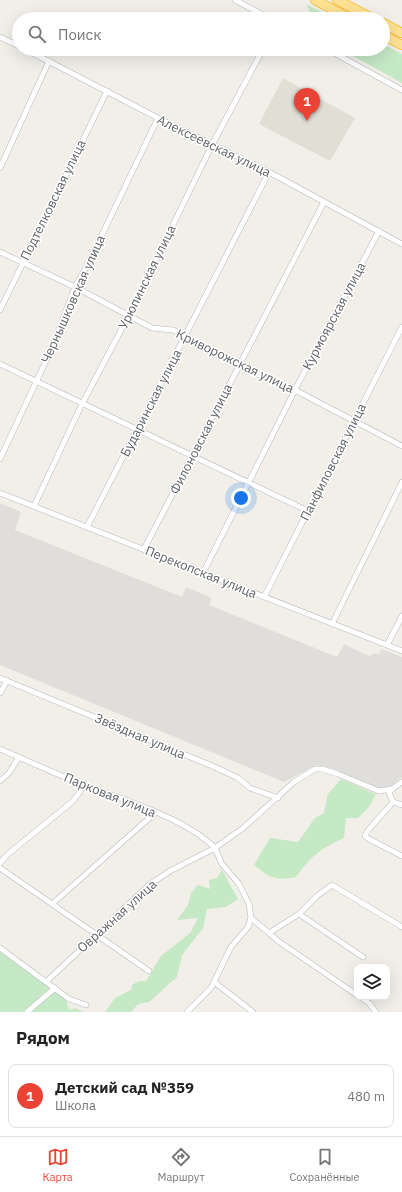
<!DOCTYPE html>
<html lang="ru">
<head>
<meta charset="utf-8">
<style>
	body { margin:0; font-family:"IBM Plex Sans",sans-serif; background:#f2f2f2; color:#222 }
	.controls { position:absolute; right:12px; bottom:12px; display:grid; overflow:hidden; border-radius:8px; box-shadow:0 4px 16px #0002 }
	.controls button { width:36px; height:36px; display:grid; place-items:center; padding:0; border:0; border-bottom:1px solid #e0e0e0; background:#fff; color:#222; font:20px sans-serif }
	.you { position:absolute; left:241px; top:498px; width:14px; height:14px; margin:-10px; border:3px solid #fff; border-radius:50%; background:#1a73e8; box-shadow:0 0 0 6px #1a73e833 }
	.badge { display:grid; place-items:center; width:26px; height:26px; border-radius:50%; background:#ea4335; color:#fff; font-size:13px; font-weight:700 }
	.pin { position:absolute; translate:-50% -33px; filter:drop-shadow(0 1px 2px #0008) }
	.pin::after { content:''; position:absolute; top:21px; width:14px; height:12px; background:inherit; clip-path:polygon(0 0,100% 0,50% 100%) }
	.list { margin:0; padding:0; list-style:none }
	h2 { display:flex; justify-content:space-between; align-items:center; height:52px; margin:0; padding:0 16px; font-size:17px }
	h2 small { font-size:13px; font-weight:400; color:#767676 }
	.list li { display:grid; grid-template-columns:26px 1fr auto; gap:12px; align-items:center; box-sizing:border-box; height:64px; margin:0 8px 8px; padding:0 8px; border:1px solid #e0e0e0; border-radius:8px }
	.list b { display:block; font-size:15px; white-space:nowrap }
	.list p { margin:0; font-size:13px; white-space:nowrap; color:#767676 }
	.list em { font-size:13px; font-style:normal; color:#767676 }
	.icon { flex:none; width:22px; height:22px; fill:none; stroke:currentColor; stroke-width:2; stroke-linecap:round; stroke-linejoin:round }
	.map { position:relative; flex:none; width:402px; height:1012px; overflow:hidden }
	.search { position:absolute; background:#fff; box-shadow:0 4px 16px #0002; left:12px; right:12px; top:12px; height:44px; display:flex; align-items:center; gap:10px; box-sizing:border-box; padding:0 14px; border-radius:22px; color:#767676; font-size:15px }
	.sheet { height:124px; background:#fff }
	nav { display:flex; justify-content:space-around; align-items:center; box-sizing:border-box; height:56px; border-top:1px solid #e0e0e0; background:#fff; font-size:11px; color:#767676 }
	nav a { display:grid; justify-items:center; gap:2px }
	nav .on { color:#ea4335 }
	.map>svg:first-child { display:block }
</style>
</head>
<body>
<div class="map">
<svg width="402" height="1012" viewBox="0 0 402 1012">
	<rect width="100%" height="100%" fill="#f1efe8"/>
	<polygon fill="#e0deda" points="0,503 21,512 15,530 182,597 186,587 212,598 209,605 337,657 344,644 369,656 375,653 379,654 381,649 402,657 402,777 388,788 383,790 331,768 321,766 311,768 284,782 0,665"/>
	<polygon fill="#e1ded6" points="283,78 355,118 330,161 259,124"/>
	<g fill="#c5e8c5">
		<polygon points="306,4 335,19 314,19"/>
		<polygon points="383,44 402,54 402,83 340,49 383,49"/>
		<path d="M341 779 376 794 369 807 358 818H346L344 838C321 848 310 857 296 877 275 881 270 878 254 865L270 838 298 842 315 818 324 813 328 794Z"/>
		<polygon points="222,870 238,899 226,907 207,909 203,928 182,955 177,977 149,1002 138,1004 131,1012 105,1012 115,998 131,990 132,985 139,981 146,981 161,956 190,933 198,918 177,920 188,905 191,893 198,885 210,889 209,880 217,878"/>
		<polygon points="0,952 66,1000 69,1010 75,1008 84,1012 0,1012"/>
	</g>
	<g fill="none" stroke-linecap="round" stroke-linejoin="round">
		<g stroke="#b5b8bc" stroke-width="6">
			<g id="street">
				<polyline points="235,0 271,19"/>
				<polyline points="0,37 19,46"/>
				<polyline points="25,49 158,118 269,172 402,244"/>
				<polyline points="327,49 402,90"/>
				<polyline points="0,168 49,61"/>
				<polyline points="0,252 75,287 152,328 173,330 239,366 295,390 402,446"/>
				<polyline points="0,310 107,91"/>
				<polyline points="0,364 308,511"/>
				<polyline points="0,459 51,350 75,287 87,266 158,118"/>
				<polyline points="0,493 402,651"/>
				<polyline points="34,506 82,404 129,315 212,145 263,49"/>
				<polyline points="87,527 269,172"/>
				<polyline points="144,549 324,202"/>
				<polyline points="203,573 295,390 379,231"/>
				<polyline points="264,597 402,327"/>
				<polyline points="332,624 402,482"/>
				<polyline points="387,645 402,616"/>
				<polyline points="0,678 217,768 238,778 250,788 278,798"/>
				<polyline points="0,693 7,681"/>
				<path d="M0 749C28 761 56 774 84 785 124 800 185 818 215 848L170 871 150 884 47 981"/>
				<polyline points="0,781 9,773 19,757"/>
				<path d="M402 782 392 789 389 793 393 802C387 810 366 830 365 836L369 839 402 856"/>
				<polyline points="393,802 402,805"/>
				<polyline points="0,863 8,854 72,802 80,792 82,784"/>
				<polyline points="0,868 149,971"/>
				<polyline points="52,904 155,813"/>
				<polyline points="299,914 363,957"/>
				<polyline points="251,918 269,933 299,914 317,896 332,885 402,927"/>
				<polyline points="269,933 278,941 357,995"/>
				<polyline points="0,948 69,999 86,1005"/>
				<polyline points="214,982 253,1012"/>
				<polyline points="360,997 369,1003 376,1012"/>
				<polyline points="27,1012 55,988"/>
				<polyline points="187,1012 211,988 231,947 248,927 251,918 249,904 239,884 222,864 215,848 243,828 294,782 315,769 322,769 338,774 379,791 392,789"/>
			</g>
		</g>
		<g stroke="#f9ab00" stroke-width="10">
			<g id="highway">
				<polyline points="315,0 351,19"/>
				<polyline points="337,0 374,19"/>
				<polyline points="383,23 402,33"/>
				<polyline points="383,35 402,45"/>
			</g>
		</g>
		<use href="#street" stroke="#fff" stroke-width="5"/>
		<use href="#highway" stroke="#fde293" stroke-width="9"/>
	</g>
	<g text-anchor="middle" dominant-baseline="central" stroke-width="3" stroke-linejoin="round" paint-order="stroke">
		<g font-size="13" fill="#5f6368" stroke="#fff">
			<text transform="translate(214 146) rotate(26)">Алексеевская улица</text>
			<text transform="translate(53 200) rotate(-64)">Подтелковская улица</text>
			<text transform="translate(147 277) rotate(-64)">Урюпинская улица</text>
			<text transform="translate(73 299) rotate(-66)">Чернышковская улица</text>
			<text transform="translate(334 316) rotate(-62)">Курмоярская улица</text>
			<text transform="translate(235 361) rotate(26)">Криворожская улица</text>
			<text transform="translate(151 403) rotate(-63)">Бударинская улица</text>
			<text transform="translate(201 439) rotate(-63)">Филоновская улица</text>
			<text transform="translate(333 462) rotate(-63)">Панфиловская улица</text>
			<text transform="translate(201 572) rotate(22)">Перекопская улица</text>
			<text transform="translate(140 736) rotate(23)">Звёздная улица</text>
			<text transform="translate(110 795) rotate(22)">Парковая улица</text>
			<text transform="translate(117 916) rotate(-42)">Овражная улица</text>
		</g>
	</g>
</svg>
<div class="controls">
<button><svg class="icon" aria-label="layers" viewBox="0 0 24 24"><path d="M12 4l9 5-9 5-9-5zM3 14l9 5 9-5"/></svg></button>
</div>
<div class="you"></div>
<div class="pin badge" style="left:307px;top:121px">1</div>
<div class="search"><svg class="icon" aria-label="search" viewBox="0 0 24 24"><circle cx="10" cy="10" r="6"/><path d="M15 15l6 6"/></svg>Поиск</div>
</div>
<section class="sheet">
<h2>Рядом<small></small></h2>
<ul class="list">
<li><span class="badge">1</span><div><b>Детский сад №359</b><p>Школа</p></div><em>480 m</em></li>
</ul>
</section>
<nav>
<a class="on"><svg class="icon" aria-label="map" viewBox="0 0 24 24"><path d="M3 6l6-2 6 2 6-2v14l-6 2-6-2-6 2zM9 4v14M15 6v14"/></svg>Карта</a>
<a><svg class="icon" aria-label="directions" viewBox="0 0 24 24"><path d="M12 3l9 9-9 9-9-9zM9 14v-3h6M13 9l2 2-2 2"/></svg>Маршрут</a>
<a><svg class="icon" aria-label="saved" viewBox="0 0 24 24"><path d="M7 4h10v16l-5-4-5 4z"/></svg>Сохранённые</a>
</nav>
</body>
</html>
